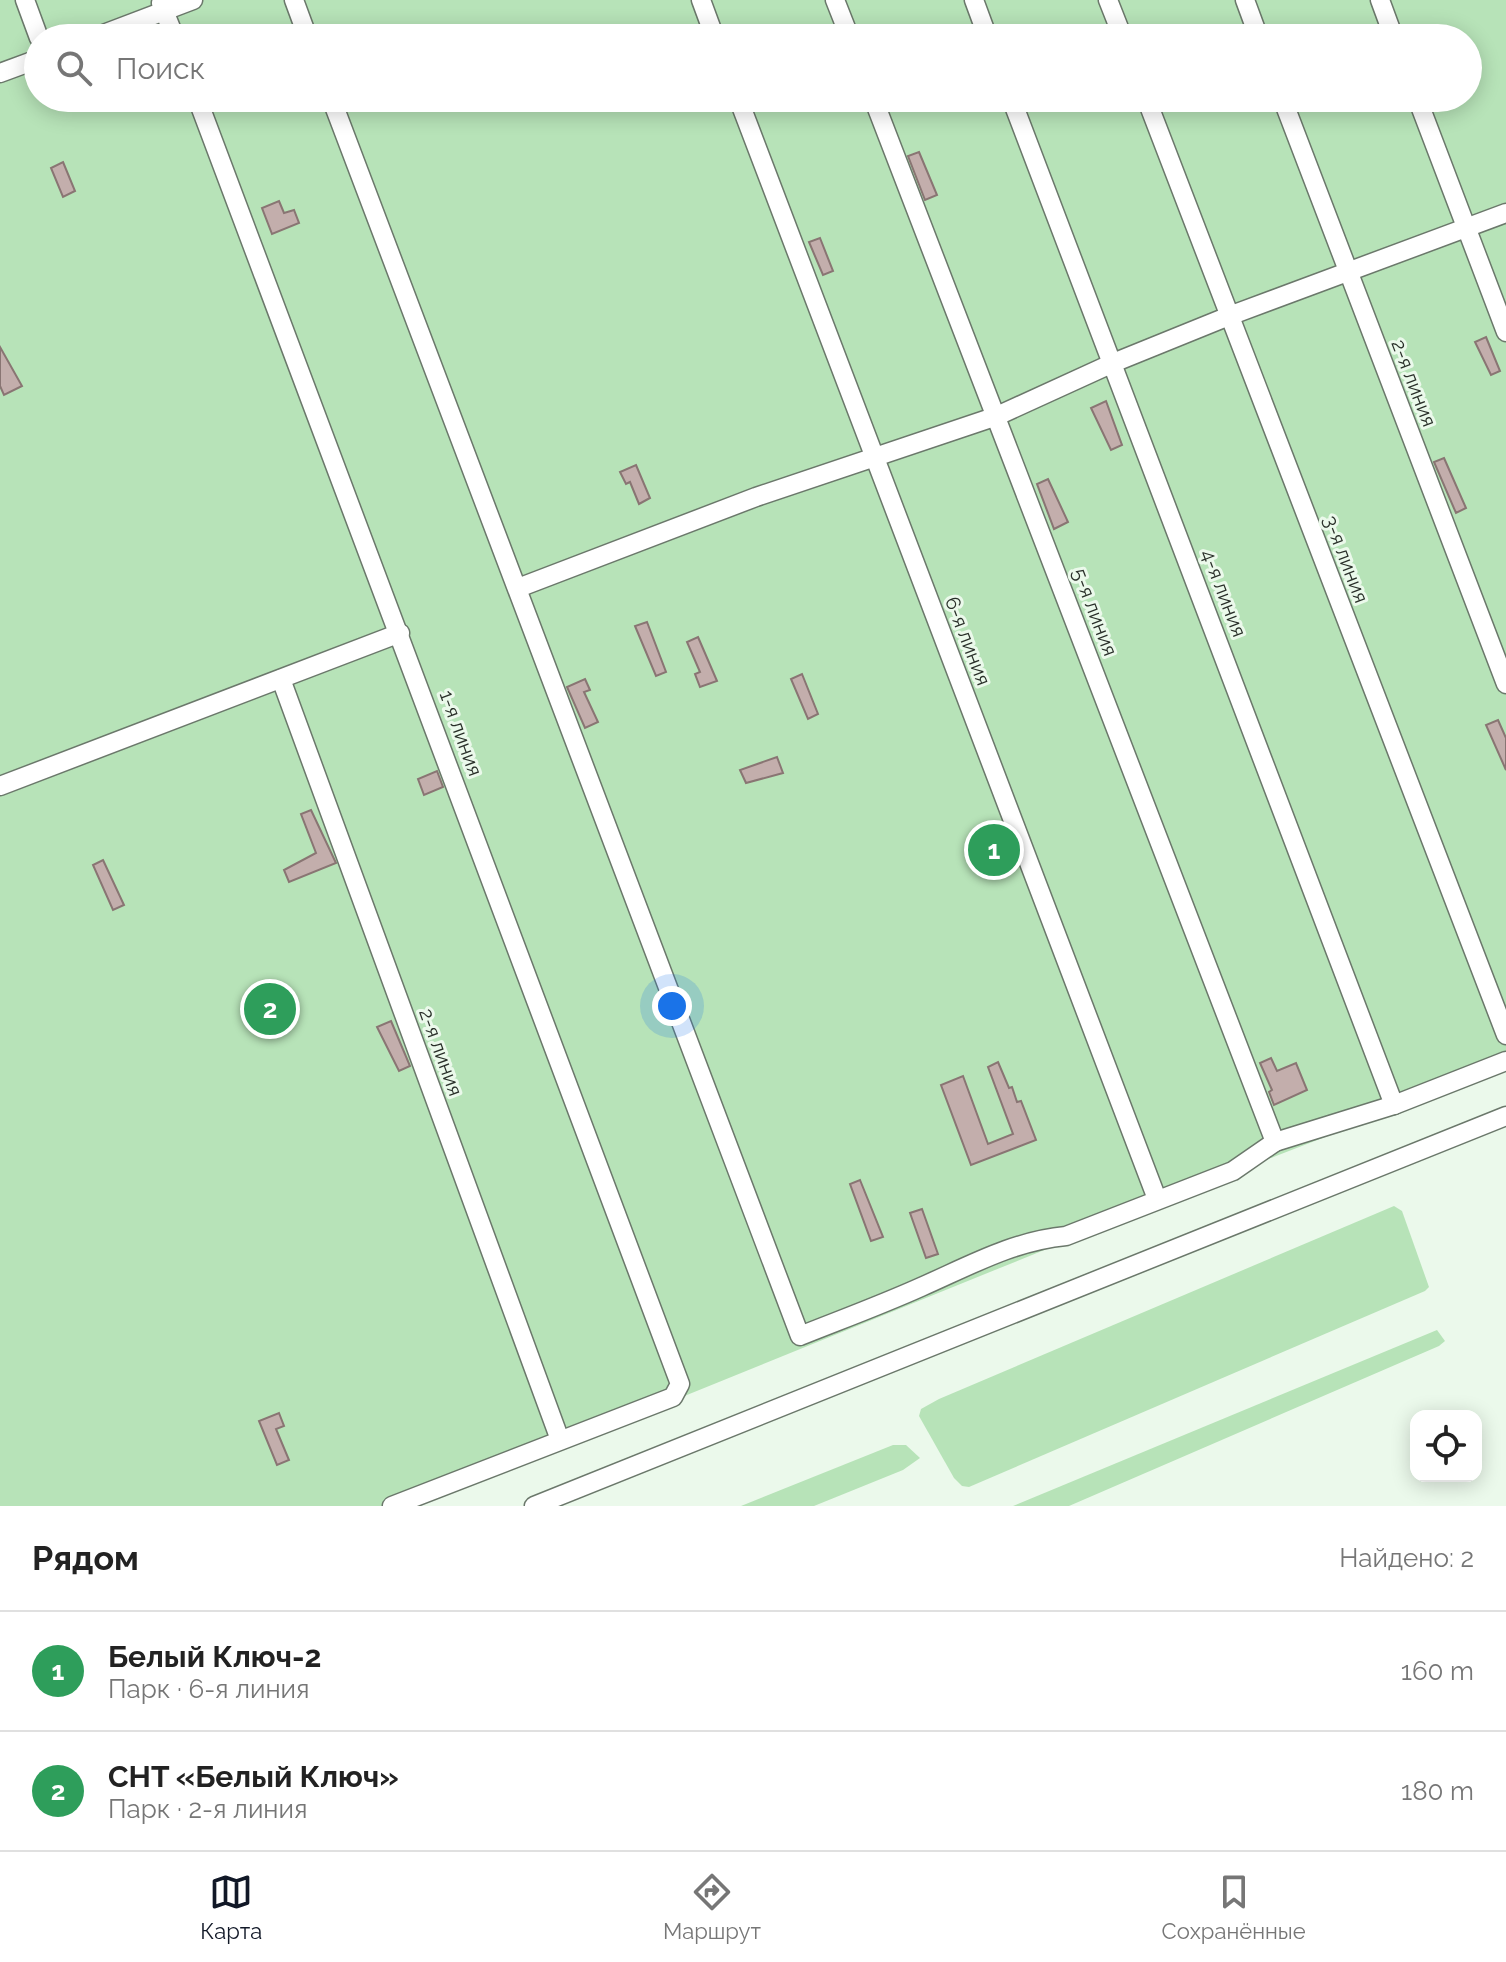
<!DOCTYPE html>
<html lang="ru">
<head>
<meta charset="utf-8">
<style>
	body { margin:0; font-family:Raleway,sans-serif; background:#f6f6f6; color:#222 }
	.controls { position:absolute; right:24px; bottom:24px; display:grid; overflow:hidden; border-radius:16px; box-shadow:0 4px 20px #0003 }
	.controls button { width:72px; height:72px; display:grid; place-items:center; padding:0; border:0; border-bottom:2px solid #e0e0e0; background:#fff; color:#222; font:40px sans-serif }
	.you { position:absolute; left:672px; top:1006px; width:28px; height:28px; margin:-20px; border:6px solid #fff; border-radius:50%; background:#1a73e8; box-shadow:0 0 0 12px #1a73e833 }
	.badge { display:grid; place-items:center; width:52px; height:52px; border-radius:50%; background:#111827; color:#fff; font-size:26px; font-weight:700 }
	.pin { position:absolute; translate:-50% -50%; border:4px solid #fff; box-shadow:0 2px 8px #0006 }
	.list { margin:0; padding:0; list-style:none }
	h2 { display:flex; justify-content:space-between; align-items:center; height:104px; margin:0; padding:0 32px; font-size:34px }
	h2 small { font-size:26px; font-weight:400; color:#767676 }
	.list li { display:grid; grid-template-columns:52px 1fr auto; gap:24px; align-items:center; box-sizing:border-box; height:120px; padding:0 32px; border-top:2px solid #e0e0e0 }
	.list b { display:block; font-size:30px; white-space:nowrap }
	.list p { margin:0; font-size:26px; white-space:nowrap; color:#767676 }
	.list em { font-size:26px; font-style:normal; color:#767676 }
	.icon { flex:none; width:44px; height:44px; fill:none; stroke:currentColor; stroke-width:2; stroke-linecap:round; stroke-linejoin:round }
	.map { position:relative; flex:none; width:1506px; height:1506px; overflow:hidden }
	.search { position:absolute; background:#fff; box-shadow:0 4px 20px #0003; left:24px; right:24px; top:24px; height:88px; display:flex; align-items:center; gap:20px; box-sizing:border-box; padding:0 28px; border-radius:44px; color:#767676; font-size:30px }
	.sheet { height:344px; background:#fff }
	nav { display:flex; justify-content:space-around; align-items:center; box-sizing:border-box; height:112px; border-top:2px solid #e0e0e0; background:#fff; font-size:22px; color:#767676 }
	nav a { display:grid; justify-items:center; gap:4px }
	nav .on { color:#111827 }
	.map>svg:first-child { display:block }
</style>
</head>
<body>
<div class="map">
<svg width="1506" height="1506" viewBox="0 0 1506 1506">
	<rect width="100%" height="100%" fill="#ebf9eb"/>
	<g fill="#b7e3b8" fill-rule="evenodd">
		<path d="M0 0H1506V1067L1276 1156 413 1506H0ZM38 38H1468V98H38Z"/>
		<polygon points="1394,1206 1402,1211 1429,1287 1425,1291 969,1487 962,1486 954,1478 919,1416 921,1409 939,1399"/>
		<polygon points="1437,1330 1445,1341 1439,1346 1069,1506 1013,1506"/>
		<polygon points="893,1445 906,1445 920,1458 903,1470 814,1506 741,1506"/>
	</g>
	<g fill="#c3aeac" stroke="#897573" stroke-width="2">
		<polygon points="919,152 937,195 925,200 908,156"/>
		<polygon points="63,162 75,191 63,197 51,168"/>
		<polygon points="279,201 284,213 294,210 299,223 272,234 262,208"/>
		<polygon points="820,238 833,271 823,275 809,242"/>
		<polygon points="1486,337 1500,371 1491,375 1475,342"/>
		<polygon points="0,347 22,386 4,395 0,386"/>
		<polygon points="1106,401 1122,445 1111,450 1091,408"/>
		<polygon points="1444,458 1466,508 1456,513 1434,462"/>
		<polygon points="636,465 650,498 639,504 630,482 626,484 620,472"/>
		<polygon points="1048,479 1068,522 1054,529 1037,484"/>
		<polygon points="647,622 666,672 656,676 635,626"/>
		<polygon points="698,637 717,681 700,687 695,674 700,672 687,642"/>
		<polygon points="802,674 818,714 808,719 791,679"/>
		<polygon points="585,679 590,690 584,692 598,722 585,728 567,687"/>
		<polygon points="1498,720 1506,738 1506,770 1486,725"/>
		<polygon points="777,757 783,773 746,783 740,770"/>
		<polygon points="437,771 443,787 424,795 418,779"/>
		<polygon points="311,810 336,863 289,882 284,870 316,853 301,814"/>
		<polygon points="103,860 124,905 113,910 93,865"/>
		<polygon points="391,1021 410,1066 399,1071 377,1027"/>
		<polygon points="1271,1058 1277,1071 1296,1063 1307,1090 1274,1105 1269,1092 1272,1090 1260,1063"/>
		<polygon points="998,1062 1009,1088 1012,1087 1017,1102 1021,1101 1036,1140 971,1165 941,1085 963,1076 988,1144 1013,1134 988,1067"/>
		<polygon points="860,1180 883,1237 871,1241 850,1184"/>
		<polygon points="922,1209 938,1254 926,1258 910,1213"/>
		<polygon points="279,1413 284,1426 276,1429 289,1460 277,1465 259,1421"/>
	</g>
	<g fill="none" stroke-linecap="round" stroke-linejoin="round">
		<g stroke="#6b786b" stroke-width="21">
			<g id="street">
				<polyline points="25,0 39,38"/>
				<polyline points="294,0 308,38"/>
				<polyline points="701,0 715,38"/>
				<polyline points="835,0 850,38"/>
				<polyline points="974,0 988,38"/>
				<polyline points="1108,0 1123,38"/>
				<polyline points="1245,0 1259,38"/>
				<polyline points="1380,0 1394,38"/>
				<polyline points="161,3 175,38"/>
				<polyline points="93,38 193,0"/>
				<polyline points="0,73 38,59"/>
				<polyline points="197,98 680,1384 673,1397 392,1506"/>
				<path d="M331 98 800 1336C840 1320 881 1305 921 1287 969 1266 1013 1241 1066 1236L1233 1171 1275 1142 1394 1105 1506 1061"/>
				<polyline points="738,98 1157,1199"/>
				<polyline points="873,98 1275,1142"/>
				<polyline points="1011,98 1394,1105"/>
				<polyline points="1146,98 1506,1035"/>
				<polyline points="1282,98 1506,684"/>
				<polyline points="1417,98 1506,332"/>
				<polyline points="518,588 756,497 997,416 1113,363 1229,316 1506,213"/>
				<polyline points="281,679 560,1440"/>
				<polyline points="0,786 400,633"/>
				<polyline points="534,1506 1506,1116"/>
			</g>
		</g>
		<use href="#street" stroke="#fff" stroke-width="18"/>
	</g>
	<g text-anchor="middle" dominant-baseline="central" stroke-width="6" stroke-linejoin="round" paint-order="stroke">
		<g font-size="20" fill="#292f29" stroke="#ebf9eb">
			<text transform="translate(1414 383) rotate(69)">2-я линия</text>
			<text transform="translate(1346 559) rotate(69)">3-я линия</text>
			<text transform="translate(1224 593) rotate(69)">4-я линия</text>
			<text transform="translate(1095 612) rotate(69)">5-я линия</text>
			<text transform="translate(968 641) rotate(69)">6-я линия</text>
			<text transform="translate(461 733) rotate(70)">1-я линия</text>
			<text transform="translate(441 1052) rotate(70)">2-я линия</text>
		</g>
	</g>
</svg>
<div class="controls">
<button><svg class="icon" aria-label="locate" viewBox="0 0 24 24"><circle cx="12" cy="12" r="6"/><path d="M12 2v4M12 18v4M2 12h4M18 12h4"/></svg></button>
</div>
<div class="you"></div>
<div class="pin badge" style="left:994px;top:850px;background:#2e9e5b">1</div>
<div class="pin badge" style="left:270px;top:1009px;background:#2e9e5b">2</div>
<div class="search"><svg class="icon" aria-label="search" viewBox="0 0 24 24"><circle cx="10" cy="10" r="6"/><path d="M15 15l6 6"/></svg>Поиск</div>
</div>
<section class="sheet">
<h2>Рядом<small>Найдено: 2</small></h2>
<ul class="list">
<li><span class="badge" style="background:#2e9e5b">1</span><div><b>Белый Ключ-2</b><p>Парк · 6-я линия</p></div><em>160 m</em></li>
<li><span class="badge" style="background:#2e9e5b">2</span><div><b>СНТ «Белый Ключ»</b><p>Парк · 2-я линия</p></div><em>180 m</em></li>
</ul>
</section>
<nav>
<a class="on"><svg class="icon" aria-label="map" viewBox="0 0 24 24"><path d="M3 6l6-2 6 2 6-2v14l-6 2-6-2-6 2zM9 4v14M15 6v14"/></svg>Карта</a>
<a><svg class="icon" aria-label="directions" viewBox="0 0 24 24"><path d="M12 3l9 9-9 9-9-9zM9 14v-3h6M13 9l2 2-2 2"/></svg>Маршрут</a>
<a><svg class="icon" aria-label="saved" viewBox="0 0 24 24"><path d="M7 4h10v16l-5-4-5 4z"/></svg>Сохранённые</a>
</nav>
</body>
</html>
